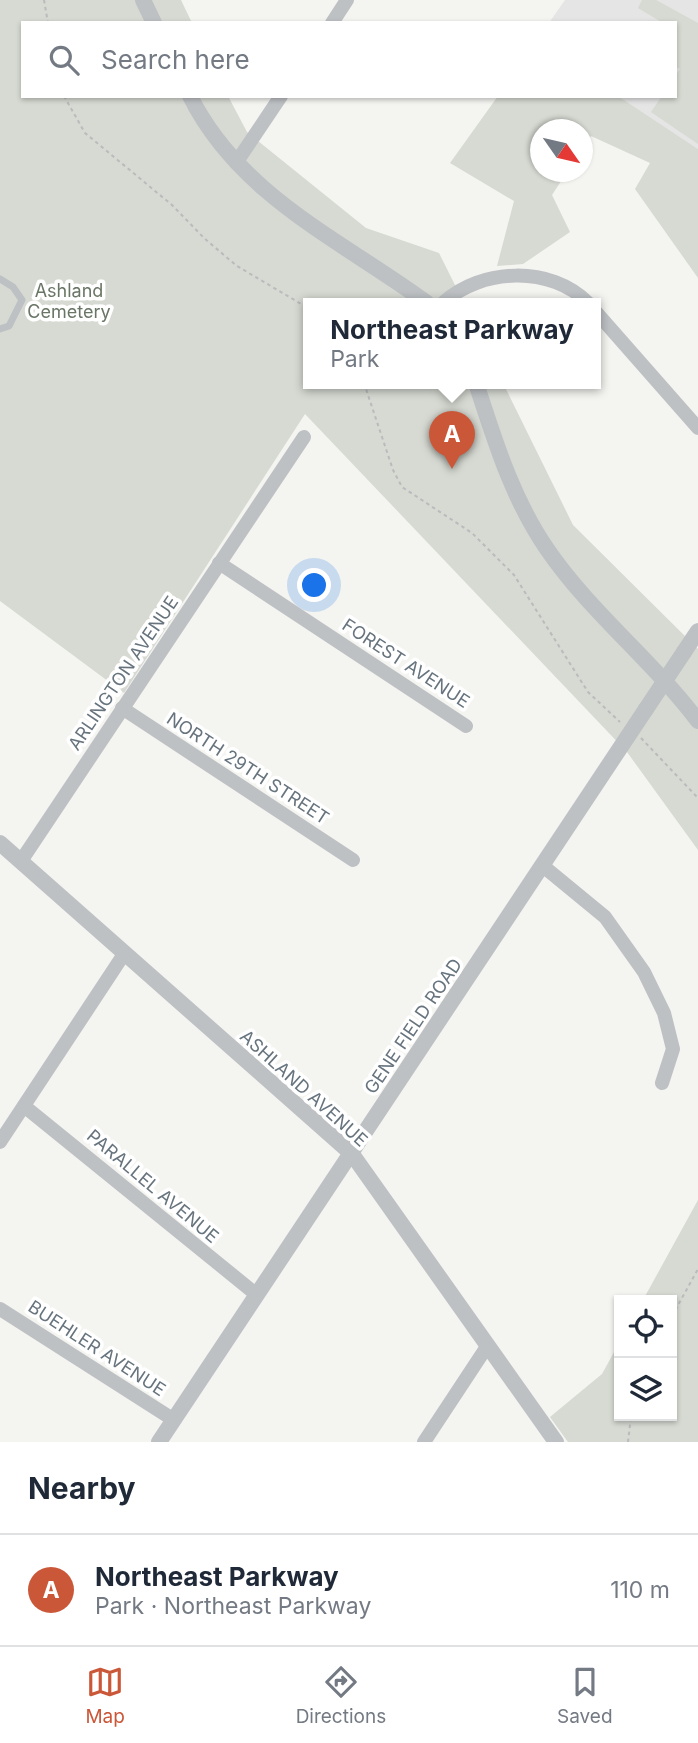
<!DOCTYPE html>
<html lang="en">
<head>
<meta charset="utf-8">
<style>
	body { margin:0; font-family:Inter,sans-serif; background:#f2f2f3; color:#1f2937 }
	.controls { position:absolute; right:21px; bottom:21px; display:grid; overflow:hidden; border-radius:0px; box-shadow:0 2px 5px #0004 }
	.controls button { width:63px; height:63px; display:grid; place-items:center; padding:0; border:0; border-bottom:2px solid #e0e1e3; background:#fff; color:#1f2937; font:35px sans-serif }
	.compass { position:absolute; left:530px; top:119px; width:63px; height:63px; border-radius:50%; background:#fff; box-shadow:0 2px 5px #0004; rotate:124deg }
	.you { position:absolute; left:315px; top:586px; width:24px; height:24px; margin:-18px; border:5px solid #fff; border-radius:50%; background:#1a73e8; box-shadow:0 0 0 10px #1a73e833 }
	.badge { display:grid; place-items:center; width:46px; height:46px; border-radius:50%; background:#cb5739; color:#fff; font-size:23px; font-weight:700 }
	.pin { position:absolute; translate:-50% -58px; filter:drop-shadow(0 2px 4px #0008) }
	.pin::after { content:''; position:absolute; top:37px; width:24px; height:21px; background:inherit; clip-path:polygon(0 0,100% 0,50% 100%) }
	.popup { position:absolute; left:303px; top:298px; width:298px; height:91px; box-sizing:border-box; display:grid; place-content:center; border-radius:0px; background:#fff; filter:drop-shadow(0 2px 5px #0005); font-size:23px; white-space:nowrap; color:#747a83 }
	.popup b { font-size:26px; color:#1f2937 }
	.popup::after { content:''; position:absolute; left:50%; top:100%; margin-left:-14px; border:14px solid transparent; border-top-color:#fff }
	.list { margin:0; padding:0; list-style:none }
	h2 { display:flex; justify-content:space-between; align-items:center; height:91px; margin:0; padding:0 28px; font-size:30px }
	h2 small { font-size:23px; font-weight:400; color:#747a83 }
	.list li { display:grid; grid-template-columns:46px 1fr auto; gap:21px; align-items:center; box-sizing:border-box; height:112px; padding:0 28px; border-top:2px solid #e0e1e3 }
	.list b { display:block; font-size:26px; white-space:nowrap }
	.list p { margin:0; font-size:23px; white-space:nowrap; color:#747a83 }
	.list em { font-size:23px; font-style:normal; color:#747a83 }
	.icon { flex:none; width:38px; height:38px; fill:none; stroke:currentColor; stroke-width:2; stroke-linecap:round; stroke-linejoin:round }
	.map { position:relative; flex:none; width:698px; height:1442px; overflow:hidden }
	.search { position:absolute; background:#fff; box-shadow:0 2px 5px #0004; left:21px; right:21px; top:21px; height:77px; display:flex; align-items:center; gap:18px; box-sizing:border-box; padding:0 24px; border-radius:0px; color:#747a83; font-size:26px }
	.sheet { height:203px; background:#fff }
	nav { display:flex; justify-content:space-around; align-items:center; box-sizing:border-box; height:98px; border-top:2px solid #e0e1e3; background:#fff; font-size:19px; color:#747a83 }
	nav a { display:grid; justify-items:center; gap:4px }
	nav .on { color:#cb5739 }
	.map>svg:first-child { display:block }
</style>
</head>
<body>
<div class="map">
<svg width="698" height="1442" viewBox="0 0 698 1442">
	<rect width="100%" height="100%" fill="#f4f4f1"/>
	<polygon fill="#e4e5e4" points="565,0 698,0 698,149 618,96 675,96 675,23 549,23"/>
	<g fill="#d6dad2">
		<polygon points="0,0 181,0 192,23 23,23 23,96 228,96 247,132 366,228 439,253 464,303 308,303 308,383 503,383 573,525 698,649 698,850 627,752 305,414 124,693 0,601"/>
		<polygon points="642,0 656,0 698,23 698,144 651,112 662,96 675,96 675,76 680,69 675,66 675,23 663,23 638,8"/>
		<polygon points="498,96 618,96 698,149 698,278 635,189 650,163 591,136 583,147 582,130 540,130 540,172 567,172 552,195 570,232 523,264 497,266 514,201 450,163"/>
		<polygon points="698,1200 698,1442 568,1442 550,1417 602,1374 619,1343 619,1416 672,1416 672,1300 643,1300"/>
	</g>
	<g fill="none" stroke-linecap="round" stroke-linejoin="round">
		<g stroke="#b9bbbd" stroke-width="2" stroke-dasharray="3.5 3.5" stroke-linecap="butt">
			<polyline points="44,0 48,23"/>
			<polyline points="64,96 85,133 172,205 205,239 237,266 308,308"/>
			<polyline points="364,383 393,470 402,487 472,533 514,575 588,692 620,722"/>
			<polyline points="641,738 698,798"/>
			<polyline points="672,1316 698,1269"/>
			<polyline points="628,1442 631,1416"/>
		</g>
		<polyline stroke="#bec1c4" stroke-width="7" points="0,279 13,287 22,300 9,326 0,329"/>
		<g stroke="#bec1c4" stroke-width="14">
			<polyline points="332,23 347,0"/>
			<polyline points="236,163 281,96"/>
			<path d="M443 303C481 268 551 265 588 303"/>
			<polyline points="596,312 698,428"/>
			<polyline points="219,563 466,726"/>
			<polyline points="122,708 353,860"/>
			<polyline points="21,861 304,437"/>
			<polyline points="543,866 605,917 644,972 664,1013 673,1049 662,1083"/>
			<polyline points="24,1106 257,1295"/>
			<polyline points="0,1142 124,954"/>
			<polyline points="0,1309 174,1420"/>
			<polyline points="424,1442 488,1345"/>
		</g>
		<g stroke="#bec1c4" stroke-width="16">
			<polyline points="143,0 154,23"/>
			<path d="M190 96C240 196 341 240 427 303"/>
			<path d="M476 383C495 441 512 498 547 549 590 612 652 660 698 721"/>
			<polyline points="684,652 698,631"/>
			<polyline points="0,843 352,1154 556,1442"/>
			<polyline points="159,1442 646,709"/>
		</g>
		<polyline stroke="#bec1c4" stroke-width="16" points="646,709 684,652"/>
	</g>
	<g text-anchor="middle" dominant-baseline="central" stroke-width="7" stroke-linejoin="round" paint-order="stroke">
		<g font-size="18" fill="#697665" stroke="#fff">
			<text x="69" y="290">Ashland<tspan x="69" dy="21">Cemetery</tspan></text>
		</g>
		<g font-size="18" fill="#67747e" stroke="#fff">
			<text transform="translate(406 663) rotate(33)">FOREST AVENUE</text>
			<text transform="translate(123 673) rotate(-56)">ARLINGTON AVENUE</text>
			<text transform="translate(248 768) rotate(33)">NORTH 29TH STREET</text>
			<text transform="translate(413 1026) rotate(-56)">GENE FIELD ROAD</text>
			<text transform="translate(304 1088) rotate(42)">ASHLAND AVENUE</text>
			<text transform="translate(153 1186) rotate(40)">PARALLEL AVENUE</text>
			<text transform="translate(97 1348) rotate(33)">BUEHLER AVENUE</text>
		</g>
	</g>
</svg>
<div class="controls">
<button><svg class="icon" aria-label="locate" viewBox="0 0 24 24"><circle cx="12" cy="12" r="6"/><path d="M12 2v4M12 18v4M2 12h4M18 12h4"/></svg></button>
<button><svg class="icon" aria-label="layers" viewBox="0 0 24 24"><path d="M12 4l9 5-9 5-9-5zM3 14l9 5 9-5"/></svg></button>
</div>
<svg class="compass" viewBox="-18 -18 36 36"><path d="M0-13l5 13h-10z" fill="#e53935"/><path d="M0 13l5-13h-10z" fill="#747a83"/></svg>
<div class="you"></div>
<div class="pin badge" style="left:452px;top:469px">A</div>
<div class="popup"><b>Northeast Parkway</b>Park</div>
<div class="search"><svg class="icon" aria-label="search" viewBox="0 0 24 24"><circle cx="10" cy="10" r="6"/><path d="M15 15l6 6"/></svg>Search here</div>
</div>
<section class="sheet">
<h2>Nearby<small></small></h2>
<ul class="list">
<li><span class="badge">A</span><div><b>Northeast Parkway</b><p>Park · Northeast Parkway</p></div><em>110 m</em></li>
</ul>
</section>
<nav>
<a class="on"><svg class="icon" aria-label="map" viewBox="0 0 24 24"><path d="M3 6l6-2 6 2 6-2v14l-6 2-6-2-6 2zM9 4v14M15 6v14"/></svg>Map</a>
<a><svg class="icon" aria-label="directions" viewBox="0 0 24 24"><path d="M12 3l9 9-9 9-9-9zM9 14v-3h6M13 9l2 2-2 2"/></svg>Directions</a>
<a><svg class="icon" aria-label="saved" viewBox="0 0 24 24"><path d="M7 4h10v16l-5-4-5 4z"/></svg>Saved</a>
</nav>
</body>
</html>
